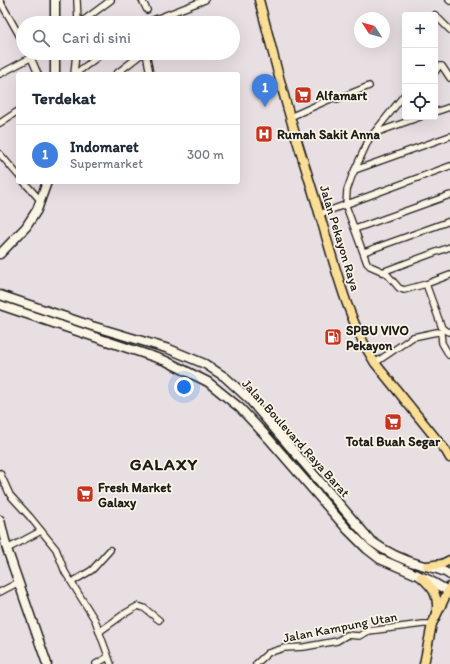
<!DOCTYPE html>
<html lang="id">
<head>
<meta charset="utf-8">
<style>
	body { margin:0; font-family:Itim,sans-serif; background:#f6f6f7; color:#1f2937 }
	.controls { position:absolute; right:12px; top:12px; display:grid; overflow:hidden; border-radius:4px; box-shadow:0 4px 16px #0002 }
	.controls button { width:36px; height:36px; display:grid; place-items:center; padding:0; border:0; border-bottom:1px solid #e0e1e3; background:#fff; color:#1f2937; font:20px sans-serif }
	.compass { position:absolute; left:354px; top:12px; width:36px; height:36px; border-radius:50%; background:#fff; box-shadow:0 4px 16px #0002; rotate:306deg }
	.you { position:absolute; left:184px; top:387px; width:14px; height:14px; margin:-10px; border:3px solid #fff; border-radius:50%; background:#1a73e8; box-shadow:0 0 0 6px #1a73e833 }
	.badge { display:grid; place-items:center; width:26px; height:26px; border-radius:50%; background:#c8321e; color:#fff; font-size:13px; font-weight:700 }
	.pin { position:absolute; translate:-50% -33px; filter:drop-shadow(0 1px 2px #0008) }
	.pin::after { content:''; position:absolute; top:21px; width:14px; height:12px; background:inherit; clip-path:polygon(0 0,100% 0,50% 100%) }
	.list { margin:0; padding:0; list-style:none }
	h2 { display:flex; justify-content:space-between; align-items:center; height:52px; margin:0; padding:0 16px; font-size:17px }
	h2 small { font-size:13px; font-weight:400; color:#747a83 }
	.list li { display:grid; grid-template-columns:26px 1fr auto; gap:12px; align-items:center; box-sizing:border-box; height:60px; padding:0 16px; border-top:1px solid #e0e1e3 }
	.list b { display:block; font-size:15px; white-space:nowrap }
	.list p { margin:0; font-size:13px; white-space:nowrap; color:#747a83 }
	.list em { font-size:13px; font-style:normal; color:#747a83 }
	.icon { flex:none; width:22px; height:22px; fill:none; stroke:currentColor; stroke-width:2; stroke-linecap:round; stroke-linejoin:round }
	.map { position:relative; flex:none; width:450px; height:664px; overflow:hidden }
	.search { position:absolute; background:#fff; box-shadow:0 4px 16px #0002; left:16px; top:16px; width:224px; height:44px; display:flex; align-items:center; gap:10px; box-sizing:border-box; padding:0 14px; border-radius:22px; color:#747a83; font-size:15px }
	.panel { position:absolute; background:#fff; box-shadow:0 4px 16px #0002; left:16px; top:72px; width:224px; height:112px; border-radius:4px }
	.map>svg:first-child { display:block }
</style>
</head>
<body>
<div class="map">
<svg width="450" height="664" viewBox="0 0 450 664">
	<rect width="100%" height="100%" fill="#e8dfe3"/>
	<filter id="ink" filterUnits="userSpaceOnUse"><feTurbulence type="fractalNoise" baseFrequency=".025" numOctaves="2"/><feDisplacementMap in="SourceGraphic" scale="8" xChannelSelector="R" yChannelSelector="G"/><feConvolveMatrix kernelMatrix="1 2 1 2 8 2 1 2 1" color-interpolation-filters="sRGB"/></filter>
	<g filter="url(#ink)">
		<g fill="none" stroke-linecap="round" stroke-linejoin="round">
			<g stroke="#1c1c1c" stroke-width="8">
				<g id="street">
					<polyline points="77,0 78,23"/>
					<polyline points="142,0 147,10"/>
					<polyline points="449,0 450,1"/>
					<polyline points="0,1 23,42"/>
					<polyline points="435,15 450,30"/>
					<polyline points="80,23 111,0"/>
					<polyline points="145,23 205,0"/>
					<polyline points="29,53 38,74"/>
					<polyline points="146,53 150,74"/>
					<polyline points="435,72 439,66 442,66 450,78"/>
					<polyline points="0,74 32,57"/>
					<polyline points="74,74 76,53"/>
					<polyline points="75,74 103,53"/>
					<polyline points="116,74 143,53"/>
					<polyline points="405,94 369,139 352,176 347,190 346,206 367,263 370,266 386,273 399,288 404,290 426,284 450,275"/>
					<polyline points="435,112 450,107"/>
					<polyline points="290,117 335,97 337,99 369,86"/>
					<polyline points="0,123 18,111"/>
					<polyline points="375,133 420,117"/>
					<polyline points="0,154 18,175"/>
					<polyline points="355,170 450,136"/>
					<polyline points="24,182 41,201"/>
					<polyline points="320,214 450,166"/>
					<polyline points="355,229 450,195"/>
					<polyline points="364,252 450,221"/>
					<polyline points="382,272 450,247"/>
					<polyline points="426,284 442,328 446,331 450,332"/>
					<polyline points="375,363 413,337 437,332 441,333 442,343 449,355"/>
					<polyline points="0,473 10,495 30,517 56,549 65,572 95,620 111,664"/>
					<polyline points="7,549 41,531"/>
					<polyline points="72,582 92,570 110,550"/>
					<polyline points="0,592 19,582"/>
					<polyline points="99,632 124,614 138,606 144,608 159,620"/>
					<polyline points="96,664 108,657"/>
					<polyline points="256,664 268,653 284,648 304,647 337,641 347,635 359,636 369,631 423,624 432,624"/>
				</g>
			</g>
			<g stroke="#1c1c1c" stroke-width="11">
				<g id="secondary">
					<polyline points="55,23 55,0"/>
					<polyline points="55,74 55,53"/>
					<polyline points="0,254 26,227 37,210 47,182"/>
					<path d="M0 295 92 326 169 349 205 364 225 377 249 399 371 541C386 552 402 560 421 565 431 568 441 568 450 575"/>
					<polyline points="0,305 166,361 208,382 240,408 269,439 347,529 367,549 380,559 429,580 448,591"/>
					<polyline points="0,520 7,549 47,664"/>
				</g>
			</g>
			<g stroke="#1c1c1c" stroke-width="11">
				<g id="primary">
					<path d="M259 0C270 40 279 80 291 120 300 152 311 184 320 216 335 265 347 319 375 363L446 451 450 458"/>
					<polyline points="427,566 442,564 450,560"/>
					<path d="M421 577C433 588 438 594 437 611"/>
					<polyline points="424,664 432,624 450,587"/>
				</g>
			</g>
			<use href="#street" stroke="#fcf5e5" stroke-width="5.5"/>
			<use href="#secondary" stroke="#fcf5e5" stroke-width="8"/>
			<use href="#primary" stroke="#fbde96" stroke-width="8"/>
		</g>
	</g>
	<defs>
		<g id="supermarket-square" transform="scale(0.9)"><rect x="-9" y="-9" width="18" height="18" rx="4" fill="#c8321e" stroke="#fcf5e5"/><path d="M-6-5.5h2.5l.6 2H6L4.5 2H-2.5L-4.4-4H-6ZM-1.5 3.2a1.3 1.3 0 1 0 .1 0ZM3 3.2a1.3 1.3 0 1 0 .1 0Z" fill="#fff"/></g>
		<g id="hospital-square" transform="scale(0.9)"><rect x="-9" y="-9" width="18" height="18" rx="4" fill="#c8321e" stroke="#fcf5e5"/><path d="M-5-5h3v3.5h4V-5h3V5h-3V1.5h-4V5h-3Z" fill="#fff"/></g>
		<g id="fuel-square" transform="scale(0.9)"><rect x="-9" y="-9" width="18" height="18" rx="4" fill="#c8321e" stroke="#fcf5e5"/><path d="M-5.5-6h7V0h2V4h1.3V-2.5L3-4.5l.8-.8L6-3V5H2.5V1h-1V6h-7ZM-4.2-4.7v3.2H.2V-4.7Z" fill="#fff"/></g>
	</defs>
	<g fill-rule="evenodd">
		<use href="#supermarket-square" x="303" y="95"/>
		<use href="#hospital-square" x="264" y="134"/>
		<use href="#fuel-square" x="333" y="337"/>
		<use href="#supermarket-square" x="393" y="422"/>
		<use href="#supermarket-square" x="85" y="494"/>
	</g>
	<g text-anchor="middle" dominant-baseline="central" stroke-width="3.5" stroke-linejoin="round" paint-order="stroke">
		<g font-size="13" font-weight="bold" fill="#1c1c1c" stroke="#fcf5e5" text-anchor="start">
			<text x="316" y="95">Alfamart</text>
			<text x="277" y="134">Rumah Sakit Anna</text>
			<text x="346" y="330">SPBU VIVO<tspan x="346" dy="15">Pekayon</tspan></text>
			<text x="393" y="441" text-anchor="middle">Total Buah Segar</text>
			<text x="98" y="487">Fresh Market<tspan x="98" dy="15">Galaxy</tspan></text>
		</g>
		<g font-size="13" fill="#1c1c1c" stroke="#fcf5e5">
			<text transform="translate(340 238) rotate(73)">Jalan Pekayon Raya</text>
			<text transform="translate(296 438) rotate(48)">Jalan Boulevard Raya Barat</text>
			<text transform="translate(340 627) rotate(-11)">Jalan Kampung Utan</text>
		</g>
		<g font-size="17" font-weight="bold" letter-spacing="1" fill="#1c1c1c" stroke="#fcf5e5">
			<text x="164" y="464">GALAXY</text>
		</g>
	</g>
</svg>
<div class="controls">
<button>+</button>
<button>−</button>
<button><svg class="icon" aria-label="locate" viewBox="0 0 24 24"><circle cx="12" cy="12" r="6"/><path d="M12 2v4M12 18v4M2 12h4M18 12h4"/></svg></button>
</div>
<svg class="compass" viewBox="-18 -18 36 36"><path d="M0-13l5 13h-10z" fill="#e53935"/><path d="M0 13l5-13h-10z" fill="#747a83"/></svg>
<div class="you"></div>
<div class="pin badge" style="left:265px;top:107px;background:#3f7fe0">1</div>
<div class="search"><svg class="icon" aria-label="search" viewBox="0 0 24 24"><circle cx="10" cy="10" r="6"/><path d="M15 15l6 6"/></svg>Cari di sini</div>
<section class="panel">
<h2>Terdekat<small></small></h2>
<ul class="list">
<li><span class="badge" style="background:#3f7fe0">1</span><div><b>Indomaret</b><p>Supermarket</p></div><em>300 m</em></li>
</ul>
</section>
</div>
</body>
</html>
